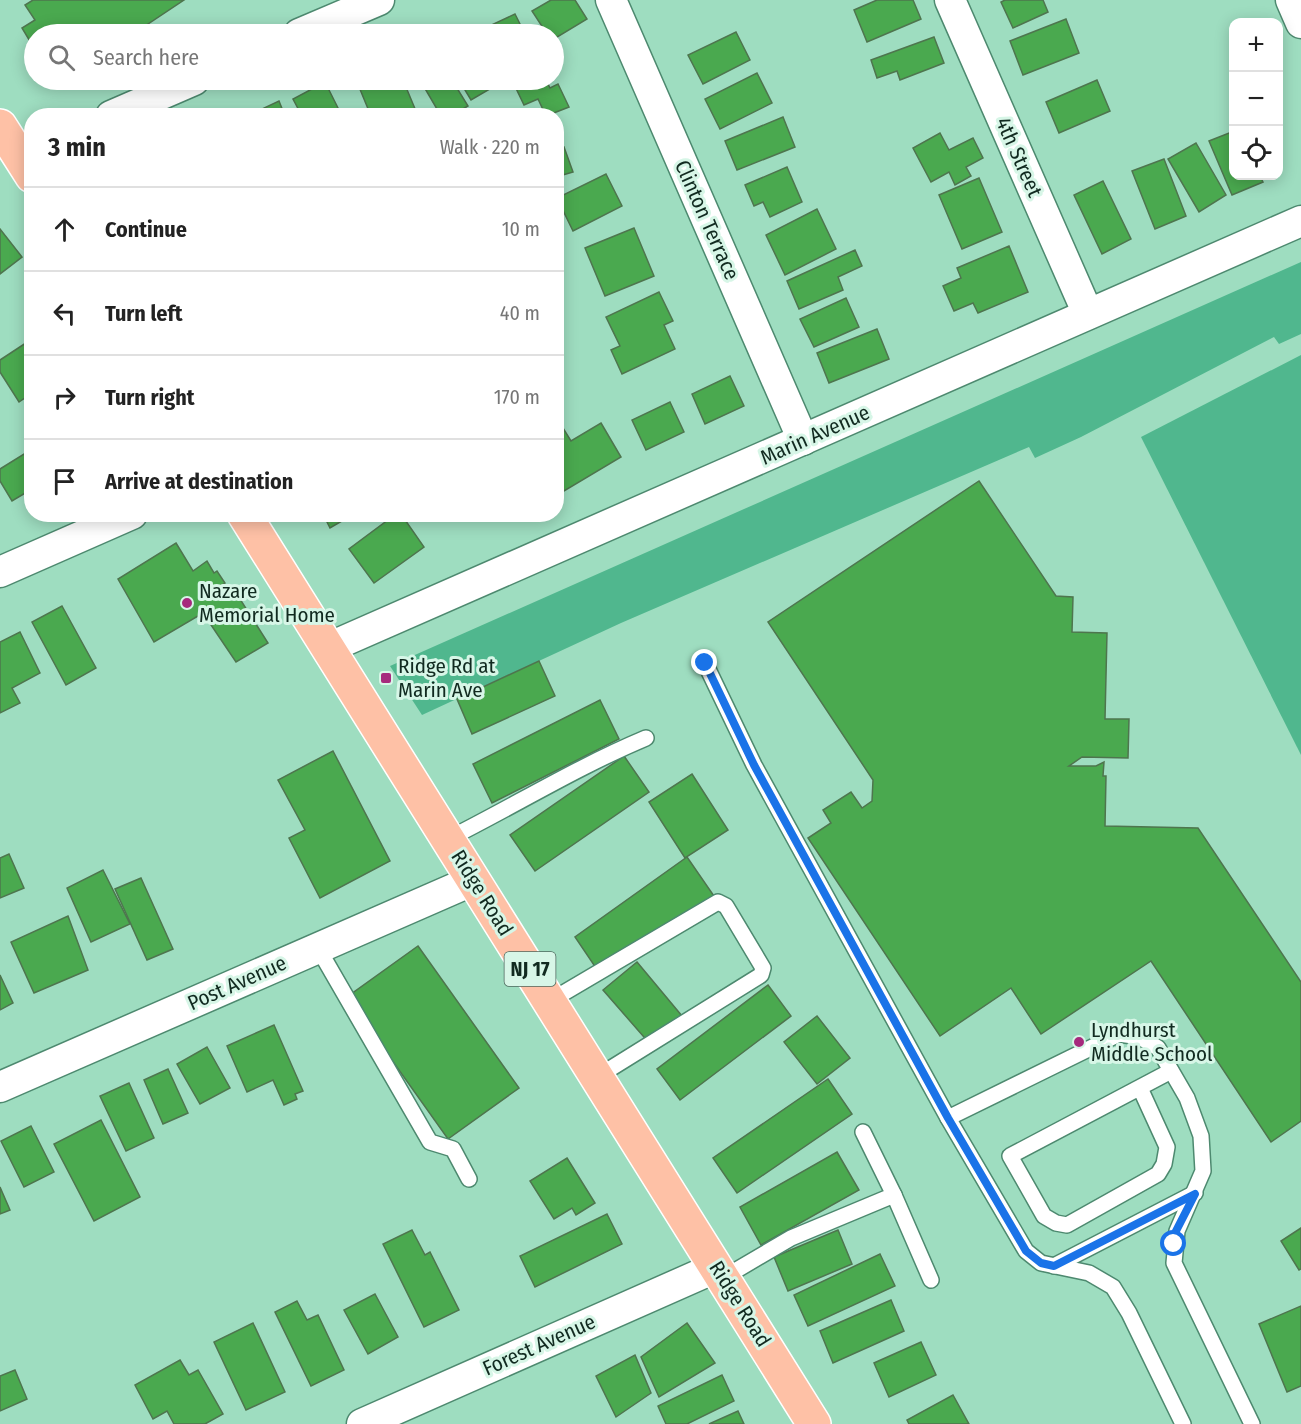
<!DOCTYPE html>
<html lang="en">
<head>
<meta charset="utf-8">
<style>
	body { margin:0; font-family:"Fira Sans Condensed",sans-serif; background:#f2f2f2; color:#222 }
	.controls { position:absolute; right:18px; top:18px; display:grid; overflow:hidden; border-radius:12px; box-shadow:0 3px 15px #0003 }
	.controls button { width:54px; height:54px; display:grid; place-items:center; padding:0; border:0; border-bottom:2px solid #e0e0e0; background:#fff; color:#222; font:30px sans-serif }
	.stop { position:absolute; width:18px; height:18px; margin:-14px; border:4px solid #1a73e8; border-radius:50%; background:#fff }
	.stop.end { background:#1a73e8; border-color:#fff; box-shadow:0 2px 6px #0008 }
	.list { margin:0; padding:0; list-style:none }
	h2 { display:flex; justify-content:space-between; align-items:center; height:78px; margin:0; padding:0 24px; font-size:26px }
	h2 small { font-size:20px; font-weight:400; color:#767676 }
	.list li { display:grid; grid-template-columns:39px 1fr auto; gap:18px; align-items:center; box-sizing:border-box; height:84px; padding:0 24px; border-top:2px solid #e0e0e0 }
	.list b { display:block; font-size:22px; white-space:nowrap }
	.list em { font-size:20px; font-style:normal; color:#767676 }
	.icon { flex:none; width:33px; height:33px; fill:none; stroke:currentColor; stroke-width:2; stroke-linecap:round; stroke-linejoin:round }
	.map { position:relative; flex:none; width:1301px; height:1424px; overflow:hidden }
	.search { position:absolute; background:#fff; box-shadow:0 3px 15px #0003; left:24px; top:24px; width:540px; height:66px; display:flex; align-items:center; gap:15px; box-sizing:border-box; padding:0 21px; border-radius:33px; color:#767676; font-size:22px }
	.panel { position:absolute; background:#fff; box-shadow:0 3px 15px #0003; left:24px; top:108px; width:540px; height:414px; border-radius:24px }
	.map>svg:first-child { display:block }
</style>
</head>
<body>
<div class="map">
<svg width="1301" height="1424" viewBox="0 0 1301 1424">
	<rect width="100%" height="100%" fill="#9eddc0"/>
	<g fill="#50b78e">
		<polygon points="1301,262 1301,334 1279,344 1274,337 1081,437 1035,458 1029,447 621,623 422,715 390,666"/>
		<polygon points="1301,355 1301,755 1141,437"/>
	</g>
	<g fill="#4aa94f" stroke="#4e754e" stroke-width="1.5">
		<polygon points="33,0 184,0 133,34 129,28 119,34 34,34 34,48 22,28 35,20 25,5"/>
		<polygon points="551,0 575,0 587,19 554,39 554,34 547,34 532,11"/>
		<polygon points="877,0 913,0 921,19 867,42 854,10"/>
		<polygon points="1005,0 1043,0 1048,12 1013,28 1001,2"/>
		<polygon points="515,14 525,34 490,34 487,27"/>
		<polygon points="1066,19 1079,53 1023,75 1010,41"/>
		<polygon points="736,32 750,60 703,84 688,55"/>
		<polygon points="934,37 944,63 900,80 897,71 877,78 871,60"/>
		<polygon points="757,73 772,103 720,129 705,99"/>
		<polygon points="363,80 403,80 418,116 371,116 357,82"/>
		<polygon points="420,80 452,80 468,106 451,116 441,116"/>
		<polygon points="459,80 498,80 500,83 471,100"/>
		<polygon points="512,80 546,80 550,88 558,84 569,107 546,116 538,99 524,105"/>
		<polygon points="1097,80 1110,111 1059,133 1046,102"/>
		<polygon points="325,82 342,116 302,116 293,99"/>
		<polygon points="279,101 285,116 247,116"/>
		<polygon points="783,117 795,147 737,170 725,141"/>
		<polygon points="1234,131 1234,176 1260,176 1263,182 1232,195 1209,141"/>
		<polygon points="940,133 949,150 973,138 983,158 966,167 971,176 955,185 949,172 931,182 913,148"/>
		<polygon points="1196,143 1226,195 1199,212 1168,159"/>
		<polygon points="564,147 573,172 556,177 556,149"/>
		<polygon points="1164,159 1186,216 1155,229 1132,171"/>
		<polygon points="787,167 802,202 770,217 763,202 754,206 745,185"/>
		<polygon points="606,174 622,206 573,231 557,198"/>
		<polygon points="979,178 1002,232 962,249 939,195"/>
		<polygon points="1103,181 1131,239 1102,254 1074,195"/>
		<polygon points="817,209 836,249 785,275 766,235"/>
		<polygon points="634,228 654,276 605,296 585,248"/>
		<polygon points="0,229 22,257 0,274"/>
		<polygon points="1009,246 1028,292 978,313 973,303 954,311 943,286 961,278 957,268"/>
		<polygon points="855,250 862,266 838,277 843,290 799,309 787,281"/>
		<polygon points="659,292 673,321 664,325 675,349 622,374 611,350 620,346 606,317"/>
		<polygon points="846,298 859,327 814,347 800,319"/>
		<polygon points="877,329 889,359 829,383 817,353"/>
		<polygon points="32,339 32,393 19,402 0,372 0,360"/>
		<polygon points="730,376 744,406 705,424 692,394"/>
		<polygon points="670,402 684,432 646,450 632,420"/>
		<polygon points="601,423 621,457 564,491 556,477 556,432 563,428 571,441"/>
		<polygon points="32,449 32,489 12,501 0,481 0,469"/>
		<polygon points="979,481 1056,596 1073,597 1072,632 1107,633 1105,719 1129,719 1128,758 1082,757 1069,766 1096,766 1104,762 1103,776 1106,776 1105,826 1198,828 1301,982 1301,1121 1271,1142 1151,961 1041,1034 1011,988 940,1036 808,838 831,823 823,810 851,792 862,808 872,801 873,780 768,622"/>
		<polygon points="323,514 354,514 330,528"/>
		<polygon points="396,514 401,514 424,547 374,583 349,549"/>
		<polygon points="176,543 193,571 207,561 214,573 217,571 225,583 222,585 227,592 233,588 268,643 236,662 203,613 154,642 118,579"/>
		<polygon points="62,606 96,668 66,685 32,622"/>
		<polygon points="20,632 40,673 12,688 20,703 0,713 0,642"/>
		<polygon points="539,661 555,696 472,734 457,699"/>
		<polygon points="600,700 619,739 492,803 473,764"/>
		<polygon points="333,751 390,861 320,898 289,838 305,830 278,780"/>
		<polygon points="624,756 649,792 535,871 510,835"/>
		<polygon points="692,774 728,830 685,858 649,802"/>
		<polygon points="9,854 24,888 0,898 0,858"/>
		<polygon points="687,857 714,896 667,929 664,925 598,971 575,937"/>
		<polygon points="103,870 130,924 91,942 67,888"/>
		<polygon points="141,878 173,949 147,960 115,889"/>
		<polygon points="68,916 88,970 34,993 11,942"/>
		<polygon points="418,946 519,1088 448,1139 347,997"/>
		<polygon points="637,962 682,1016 650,1044 603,990"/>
		<polygon points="0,975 13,1003 0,1010"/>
		<polygon points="768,985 791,1016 680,1100 657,1069"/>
		<polygon points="817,1016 850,1058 817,1084 784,1042"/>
		<polygon points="274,1025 303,1091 295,1094 297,1099 284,1105 273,1080 247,1092 227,1046"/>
		<polygon points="207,1047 230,1088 200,1104 177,1064"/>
		<polygon points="168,1069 188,1113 163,1124 144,1080"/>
		<polygon points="828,1079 852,1114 737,1193 713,1158"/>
		<polygon points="129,1083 154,1138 126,1151 100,1096"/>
		<polygon points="101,1120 140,1197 94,1221 54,1144"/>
		<polygon points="31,1126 54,1172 24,1187 1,1141"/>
		<polygon points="837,1152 859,1190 761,1245 740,1207"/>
		<polygon points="567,1158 595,1203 576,1215 572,1208 554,1219 530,1181"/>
		<polygon points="0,1187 10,1210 0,1214"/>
		<polygon points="607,1214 622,1244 535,1287 520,1256"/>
		<polygon points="1301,1228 1301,1269 1299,1270 1281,1241"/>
		<polygon points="412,1230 425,1255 430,1252 459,1310 424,1327 383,1244"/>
		<polygon points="838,1230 852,1264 788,1291 774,1257"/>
		<polygon points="880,1254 895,1286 808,1326 794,1295"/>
		<polygon points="375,1294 398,1337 368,1354 344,1310"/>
		<polygon points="891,1300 904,1331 833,1363 820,1331"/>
		<polygon points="297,1301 307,1320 318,1315 344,1370 311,1386 275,1312"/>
		<polygon points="1301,1306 1301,1386 1287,1392 1259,1324"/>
		<polygon points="253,1323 285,1392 246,1410 214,1342"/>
		<polygon points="687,1323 715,1363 659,1397 641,1357"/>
		<polygon points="921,1342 936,1375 889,1397 874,1363"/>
		<polygon points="635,1355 651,1393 616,1417 596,1376"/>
		<polygon points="180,1360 189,1375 198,1370 223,1414 205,1424 174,1424 167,1411 153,1419 135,1385"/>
		<polygon points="15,1370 27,1399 0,1411 0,1376"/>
		<polygon points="722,1375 734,1401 687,1424 666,1424 658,1406"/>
		<polygon points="953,1395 969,1424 909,1424 907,1420"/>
		<polygon points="738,1411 744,1424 709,1424"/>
	</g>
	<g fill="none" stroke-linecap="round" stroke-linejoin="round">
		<g stroke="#4d896f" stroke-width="18">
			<g id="lane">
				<polyline points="705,663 754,765 948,1118"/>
				<path d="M448 839C514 806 577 767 646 738"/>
				<polyline points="318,948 430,1142 453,1149 469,1179"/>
				<polyline points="550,1001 718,902 726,906 763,968 761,975 597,1077"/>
				<polyline points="1140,1088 1167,1147 1164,1164 1158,1174 1067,1225 1056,1223 1044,1216 1010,1156 1171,1071"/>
				<polyline points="894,1195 931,1280"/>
				<polyline points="1054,1266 1195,1193"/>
				<polyline points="723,1278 791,1238 894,1195 863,1132"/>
				<polyline points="1183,1424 1129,1313 1113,1287 1089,1273 1041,1263 1026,1251 948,1118 1119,1034 1140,1037 1158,1048 1187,1098 1201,1136 1203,1171 1177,1231 1174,1263 1252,1424"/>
			</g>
		</g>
		<g stroke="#4d896f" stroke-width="33">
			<g id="street">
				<polyline points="611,0 803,440"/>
				<polyline points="950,0 1088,314"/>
				<polyline points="1291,0 1301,23"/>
				<polyline points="299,34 379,0"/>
				<polyline points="111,116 194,80"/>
				<polyline points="0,572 132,514"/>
				<polyline points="328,648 1301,221"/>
				<polyline points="0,1087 474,880"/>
				<polyline points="362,1424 717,1267"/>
			</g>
		</g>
		<g stroke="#fff" stroke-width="36">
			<g id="primary">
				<polyline points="0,126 32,176"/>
				<polyline points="244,514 814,1424"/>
			</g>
		</g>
		<use href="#lane" stroke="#fff" stroke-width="15"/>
		<use href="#street" stroke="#fff" stroke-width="30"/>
		<use href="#primary" stroke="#fec1a6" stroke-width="33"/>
	</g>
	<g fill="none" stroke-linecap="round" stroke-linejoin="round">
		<polyline stroke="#1a73e8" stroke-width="8" points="705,663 754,765 948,1118 1026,1251 1041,1263 1054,1266 1195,1194 1176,1231 1174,1244"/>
	</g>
	<g fill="#a62a7d" stroke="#d7f6e7" stroke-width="2">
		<circle cx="187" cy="603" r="6"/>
		<rect x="380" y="672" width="12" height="12" rx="3"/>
		<circle cx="1079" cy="1042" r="6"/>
	</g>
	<g text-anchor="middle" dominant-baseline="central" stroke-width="6" stroke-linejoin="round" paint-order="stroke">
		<rect fill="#d7f6e7" stroke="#4c675c" stroke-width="1.5" x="504.5" y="952" width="51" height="34" rx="4.5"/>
		<g font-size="20" font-weight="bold" fill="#112a20">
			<text x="530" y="969">NJ 17</text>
		</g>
		<g font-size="21" fill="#112a20" stroke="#d7f6e7">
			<text transform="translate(1019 157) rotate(66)">4th Street</text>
			<text transform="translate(707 220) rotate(66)">Clinton Terrace</text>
			<text transform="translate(815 435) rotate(-24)">Marin Avenue</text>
			<text transform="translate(482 893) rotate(58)">Ridge Road</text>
			<text transform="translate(237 983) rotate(-24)">Post Avenue</text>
			<text transform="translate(740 1304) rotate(58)">Ridge Road</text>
			<text transform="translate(539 1345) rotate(-24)">Forest Avenue</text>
		</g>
		<g font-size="21" fill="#112a20" stroke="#d7f6e7" text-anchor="start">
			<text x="199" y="591">Nazare<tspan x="199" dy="24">Memorial Home</tspan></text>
			<text x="398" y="666">Ridge Rd at<tspan x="398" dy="24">Marin Ave</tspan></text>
			<text x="1091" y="1030">Lyndhurst<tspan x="1091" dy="24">Middle School</tspan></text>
		</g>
	</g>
</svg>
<div class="controls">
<button>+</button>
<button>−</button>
<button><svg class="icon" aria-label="locate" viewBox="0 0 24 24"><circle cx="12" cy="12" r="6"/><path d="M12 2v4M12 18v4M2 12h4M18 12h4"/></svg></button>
</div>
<div class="stop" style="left:1174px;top:1244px"></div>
<div class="stop end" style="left:705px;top:663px"></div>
<div class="search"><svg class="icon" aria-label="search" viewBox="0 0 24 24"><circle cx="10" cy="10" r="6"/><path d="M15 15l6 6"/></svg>Search here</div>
<section class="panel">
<h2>3 min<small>Walk · 220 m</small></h2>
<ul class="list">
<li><svg class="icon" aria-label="ahead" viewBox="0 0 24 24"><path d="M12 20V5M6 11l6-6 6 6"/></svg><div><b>Continue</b></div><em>10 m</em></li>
<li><svg class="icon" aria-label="left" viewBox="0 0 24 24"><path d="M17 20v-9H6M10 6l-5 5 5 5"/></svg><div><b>Turn left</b></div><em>40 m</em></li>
<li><svg class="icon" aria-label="right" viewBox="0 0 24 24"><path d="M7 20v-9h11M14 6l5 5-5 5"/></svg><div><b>Turn right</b></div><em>170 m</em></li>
<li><svg class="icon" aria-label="arrive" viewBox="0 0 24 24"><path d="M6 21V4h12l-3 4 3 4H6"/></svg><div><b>Arrive at destination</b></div></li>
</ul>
</section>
</div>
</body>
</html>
